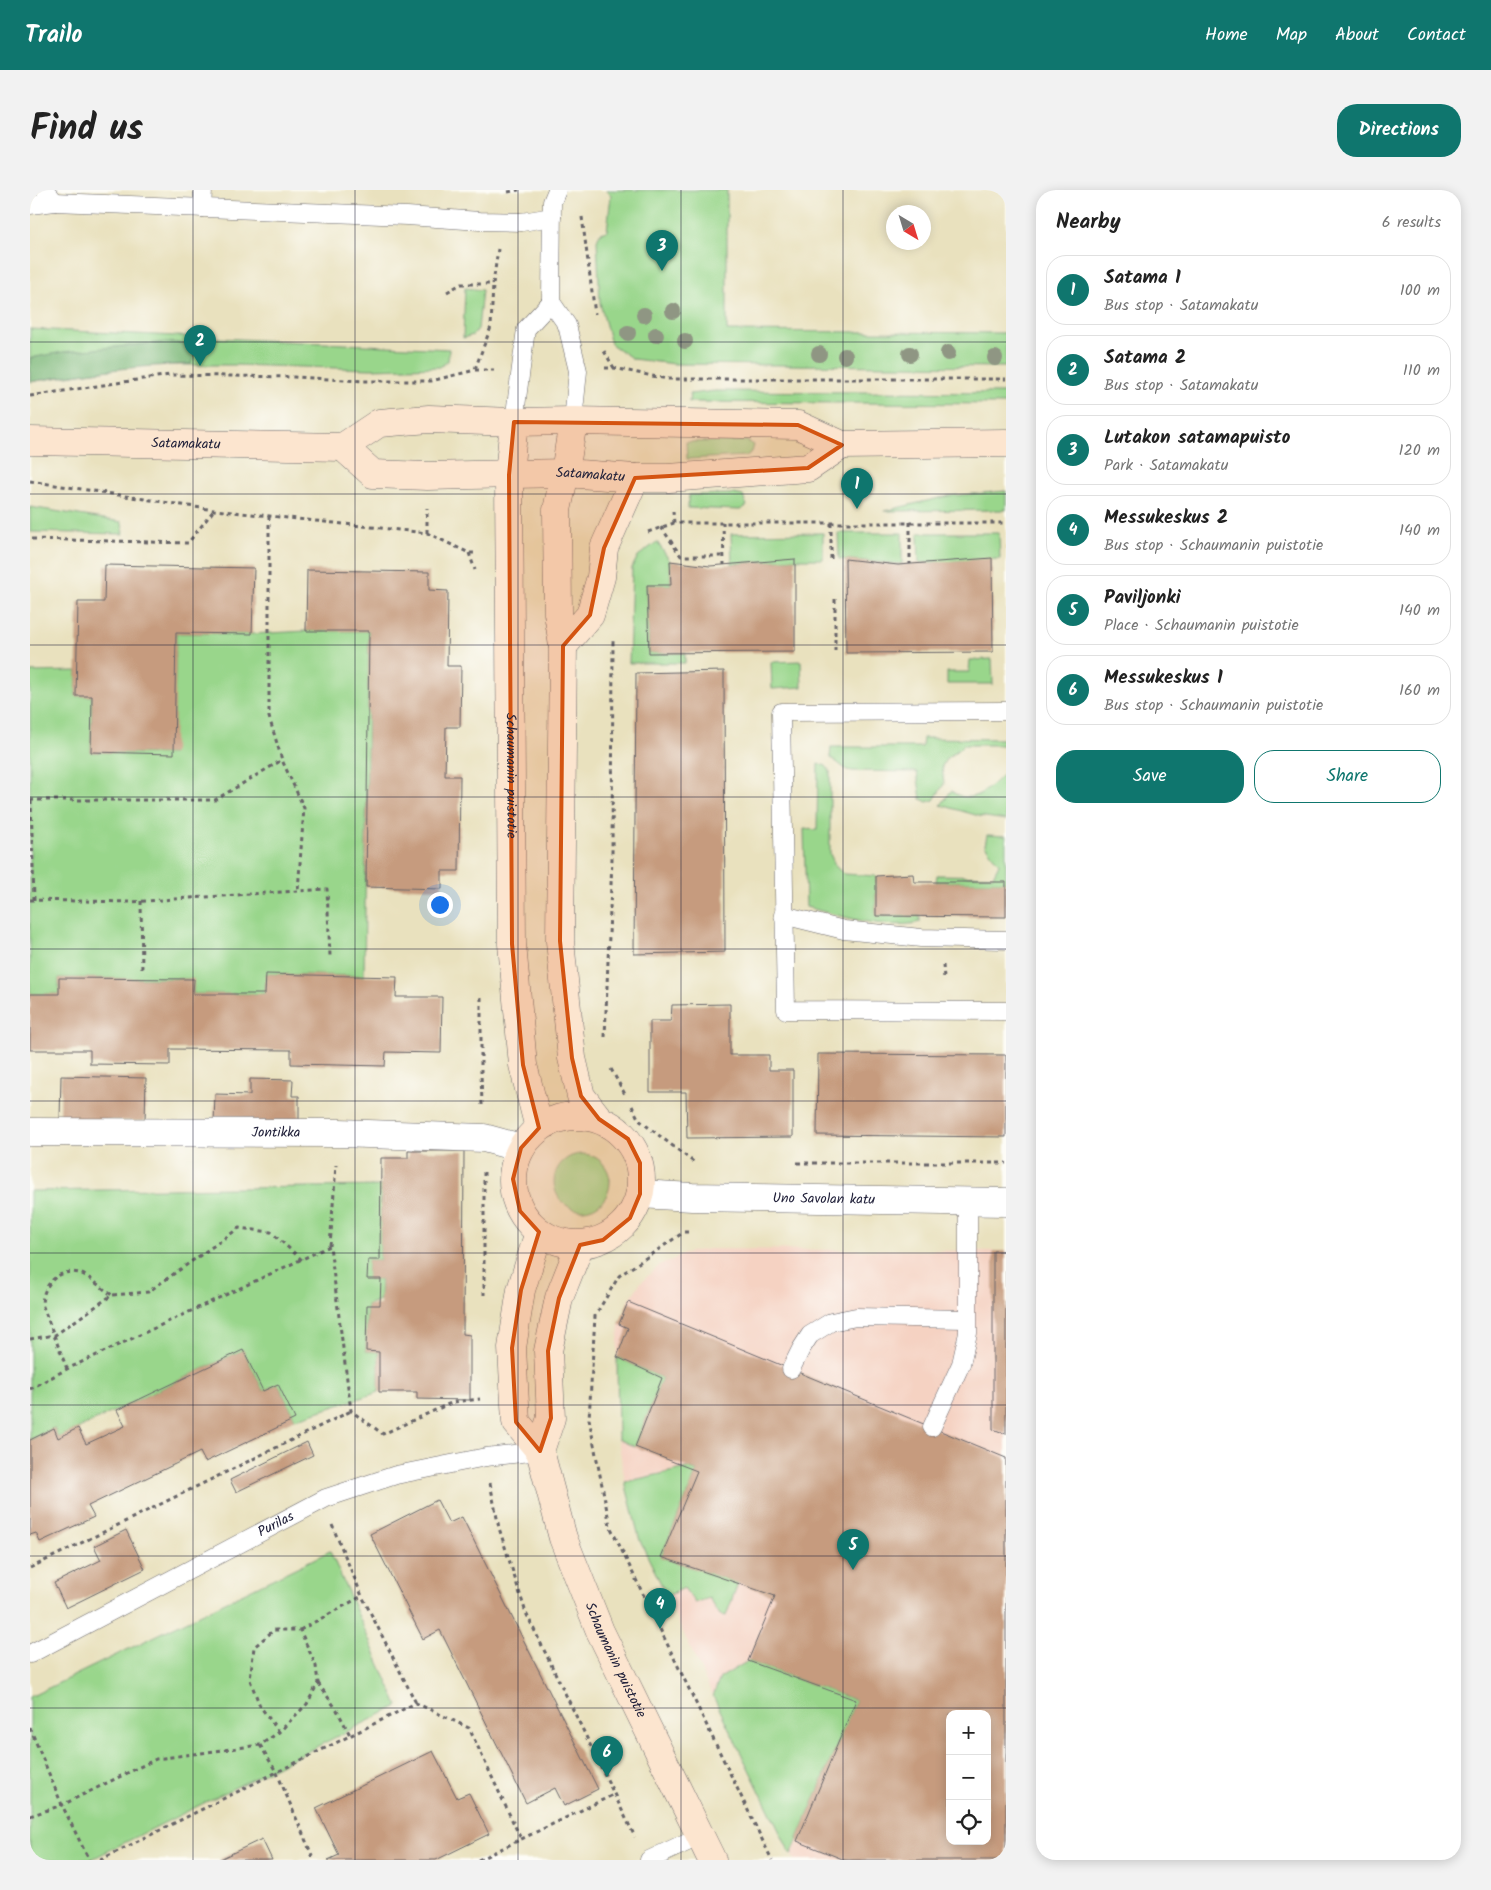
<!DOCTYPE html>
<html lang="en">
<head>
<meta charset="utf-8">
<style>
	body { margin:0; font-family:Kalam,sans-serif; background:#f2f2f2; color:#222 }
	.controls { position:absolute; right:15px; bottom:15px; display:grid; overflow:hidden; border-radius:10px; box-shadow:0 2px 12px #0003 }
	.controls button { width:45px; height:45px; display:grid; place-items:center; padding:0; border:0; border-bottom:1px solid #e0e0e0; background:#fff; color:#222; font:25px sans-serif }
	.compass { position:absolute; left:856px; top:15px; width:45px; height:45px; border-radius:50%; background:#fff; box-shadow:0 2px 12px #0003; rotate:142deg }
	.you { position:absolute; left:409px; top:714px; width:18px; height:18px; margin:-12px; border:4px solid #fff; border-radius:50%; background:#1a73e8; box-shadow:0 0 0 8px #1a73e833 }
	.badge { display:grid; place-items:center; width:32px; height:32px; border-radius:50%; background:#0f766e; color:#fff; font-size:16px; font-weight:700 }
	.pin { position:absolute; translate:-50% -41px; filter:drop-shadow(0 1px 2px #0008) }
	.pin::after { content:''; position:absolute; top:26px; width:18px; height:15px; background:inherit; clip-path:polygon(0 0,100% 0,50% 100%) }
	.list { margin:0; padding:0; list-style:none }
	h2 { display:flex; justify-content:space-between; align-items:center; height:65px; margin:0; padding:0 20px; font-size:21px }
	h2 small { font-size:16px; font-weight:400; color:#767676 }
	.list li { display:grid; grid-template-columns:32px 1fr auto; gap:15px; align-items:center; box-sizing:border-box; height:70px; margin:0 10px 10px; padding:0 10px; border:1px solid #e0e0e0; border-radius:20px }
	.list b { display:block; font-size:19px; white-space:nowrap }
	.list p { margin:0; font-size:16px; white-space:nowrap; color:#767676 }
	.list em { font-size:16px; font-style:normal; color:#767676 }
	.actions { display:flex; gap:10px; padding:15px 20px }
	.actions a { flex:1; padding:11px 0; border:1px solid #0f766e; border-radius:20px; text-align:center; font-size:18px; color:#0f766e }
	.actions .main { background:#0f766e; color:#fff }
	.icon { flex:none; width:28px; height:28px; fill:none; stroke:currentColor; stroke-width:2; stroke-linecap:round; stroke-linejoin:round }
	.map { position:relative; flex:none; width:976px; height:1670px; overflow:hidden; border-radius:20px }
	header { display:flex; align-items:center; gap:30px; box-sizing:border-box; height:70px; padding:0 25px; background:#0f766e; color:#fff }
	header strong { font-size:24px }
	nav { display:flex; gap:28px; margin-inline-start:auto; font-size:18px }
	.intro { display:flex; align-items:center; justify-content:space-between; box-sizing:border-box; height:120px; padding:0 30px }
	h1 { margin:0; font-size:35px }
	.button { padding:12px 22px; border-radius:20px; background:#0f766e; color:#fff; font-size:18px; font-weight:700 }
	main { display:flex; gap:30px; padding:0 30px }
	aside { flex:1; background:#fff; border-radius:20px; box-shadow:0 2px 12px #0003 }
	.map>svg:first-child { display:block }
</style>
</head>
<body>
<header>
<strong>Trailo</strong>
<nav><a>Home</a><a>Map</a><a>About</a><a>Contact</a></nav>
</header>
<div class="intro"><h1>Find us</h1><a class="button">Directions</a></div>
<main>
<div class="map">
<svg width="976" height="1670" viewBox="0 0 976 1670">
	<rect width="100%" height="100%" fill="#fdfcf7"/>
	<filter id="ink" filterUnits="userSpaceOnUse"><feTurbulence type="fractalNoise" baseFrequency=".02" numOctaves="2"/><feDisplacementMap in="SourceGraphic" scale="10" xChannelSelector="R" yChannelSelector="G"/><feConvolveMatrix kernelMatrix="1 2 1 2 8 2 1 2 1" color-interpolation-filters="sRGB"/></filter>
	<filter id="wash" filterUnits="userSpaceOnUse"><feTurbulence type="fractalNoise" baseFrequency=".0096" numOctaves="4" result="noise"/><feDisplacementMap in="SourceGraphic" scale="20" xChannelSelector="R" yChannelSelector="G"/><feGaussianBlur stdDeviation="1.12" result="paint"/><feColorMatrix in="noise" values="0 0 0 0 0 0 0 0 0 0 0 0 0 0 0 0 0 1.4 0 .05"/><feComposite in="paint" operator="in"/></filter>
	<g filter="url(#wash)">
		<rect width="100%" height="100%" fill="#e9e1be"/>
		<path fill="#f5d2c2" fill-rule="evenodd" d="M679 1059 976 1061V1670H764L683 1506 610 1351 595 1292 588 1249 587 1167 589 1134 598 1112 610 1093 629 1076 659 1062ZM920 1524H957V1651H920Z"/>
		<g fill="#99d68b" stroke="#5e7c63">
			<polygon points="576,0 697,0 697,141 976,143 976,177 644,174 603,169 581,154 570,113 567,50 570,43 577,41 581,5"/>
			<polygon points="435,98 452,100 448,139 443,145 433,148"/>
			<polygon points="0,139 419,159 418,171 410,177 341,179 204,175 121,175 63,182 0,192"/>
			<polygon points="685,201 976,203 976,214 659,212 660,204"/>
			<polygon points="717,251 724,255 722,262 716,266 657,269 656,252"/>
			<polygon points="976,301 976,320 854,321 918,306"/>
			<polygon points="704,304 713,306 717,316 710,320 658,318 659,305"/>
			<polygon points="0,317 92,332 93,344 0,342"/>
			<polygon points="793,343 793,369 765,369 702,374 701,344"/>
			<polygon points="808,343 872,343 872,374 809,369"/>
			<polygon points="888,343 969,343 970,369 889,373"/>
			<polygon points="627,352 640,371 641,395 617,395 619,463 655,463 655,473 599,473 602,378 608,366"/>
			<polygon points="276,441 339,441 334,786 236,784 235,804 163,804 163,789 29,788 29,804 0,804 0,482 47,481 46,506 62,506 61,562 143,564 146,443 222,444"/>
			<polygon points="962,469 963,494 917,494 917,482 939,482 940,470"/>
			<polygon points="771,471 772,497 742,499 741,472"/>
			<polygon points="893,548 976,549 976,555 934,555 916,569 912,576 914,594 904,610 897,612 891,609 887,582 822,581 817,580 800,567 801,557 892,557"/>
			<path d="M788 574 795 575 800 581V664L806 677 814 684 846 686V726H890V732C858 741 807 725 776 717L774 639 787 640Z"/>
			<path d="M974 583H976V630L949 626 911 615 921 601C943 617 959 598 974 583Z"/>
			<polygon points="957,645 976,646 976,692 906,692 907,685 963,686 969,674 955,655"/>
			<circle cx="552" cy="992" r="28"/>
			<polygon points="351,996 350,1070 338,1070 338,1089 351,1089 350,1110 337,1115 336,1161 349,1162 349,1202 265,1229 248,1194 233,1201 213,1160 28,1248 24,1238 0,1250 0,1001"/>
			<polygon points="587,1167 632,1188 605,1257 588,1249"/>
			<polygon points="657,1278 667,1281 631,1367 708,1393 696,1426 690,1425 679,1408 665,1413 654,1398 637,1406 610,1351 595,1292"/>
			<polygon points="300,1361 368,1516 60,1670 0,1670 0,1507"/>
			<polygon points="718,1471 826,1510 761,1665 683,1506 690,1488"/>
		</g>
		<path fill="#7ab777" stroke="#4e6c59" d="M137 152 159 154 165 163 161 174C107 176 53 182 0 192V168L33 162Z"/>
		<g id="blocks">
			<g fill="#c69b7e" fill-rule="evenodd">
				<polygon points="962,368 963,462 816,463 815,369 868,375"/>
				<polygon points="765,369 765,462 619,463 617,395 641,395 640,371 680,376"/>
				<polygon points="75,375 224,378 222,444 146,443 144,564 61,562 62,506 46,506 48,412 74,412"/>
				<polygon points="277,380 399,382 399,400 418,401 417,476 431,476 430,537 416,537 415,586 430,586 429,681 412,681 412,699 336,697 339,441 276,441"/>
				<polygon points="694,481 695,762 604,764 606,483"/>
				<polygon points="883,684 884,692 976,692 976,727 846,726 846,686"/>
				<polygon points="236,784 367,787 366,807 412,807 411,863 356,862 355,876 261,874 261,860 140,859 140,875 60,874 60,860 0,860 0,804 29,804 29,788 164,789 163,804 235,804"/>
				<polygon points="700,814 700,865 739,865 739,880 763,880 763,947 657,948 656,902 620,902 620,831 641,831 642,815"/>
				<polygon points="788,864 976,865 976,947 787,945"/>
				<polygon points="31,886 116,888 115,931 30,929"/>
				<polygon points="220,889 263,890 262,906 269,906 269,934 184,933 185,904 220,905"/>
				<polygon points="378,961 434,961 433,1144 440,1145 440,1210 387,1209 387,1202 349,1202 349,1162 336,1161 337,1115 350,1115 351,1089 337,1089 338,1070 350,1070 351,968 378,968"/>
				<polygon points="963,1061 976,1061 976,1244 963,1239"/>
				<path d="M598 1112 976 1268V1670H815L767 1651 826 1510 718 1471 745 1406 631 1367 667 1281 605 1257 632 1188 587 1167 598 1138 589 1134ZM920 1524H957V1651H920Z"/>
				<polygon points="213,1160 233,1201 248,1194 265,1229 175,1272 170,1262 58,1316 64,1327 10,1352 6,1343 0,1345 0,1250 24,1238 28,1248 48,1238 56,1254 95,1236 87,1220"/>
				<polygon points="277,1252 283,1265 206,1302 200,1290"/>
				<polygon points="407,1310 419,1333 432,1327 568,1599 534,1616 525,1598 496,1613 410,1440 393,1449 340,1344"/>
				<polygon points="96,1340 115,1379 36,1418 24,1393 71,1370 64,1356"/>
				<polygon points="403,1561 427,1608 439,1603 459,1644 406,1670 298,1670 309,1665 286,1618"/>
				<polygon points="232,1649 242,1670 188,1670"/>
			</g>
		</g>
	</g>
	<g filter="url(#ink)">
		<use href="#blocks" fill-opacity="0" stroke="#686569" stroke-width="1"/>
		<g fill="none" stroke-linecap="round" stroke-linejoin="round">
			<g stroke="#686569" stroke-width="19">
				<g id="lane">
					<polyline points="527,0 522,12 521,112 537,135 548,181 543,231"/>
					<polyline points="25,12 377,26 450,31 492,32 522,27"/>
					<polyline points="0,15 25,12 15,0"/>
					<polyline points="172,18 173,0"/>
					<polyline points="484,232 496,139 521,112"/>
					<polyline points="976,521 751,522 756,820 976,821"/>
					<polyline points="753,725 814,740 891,748 976,750"/>
					<polyline points="761,1179 771,1159 780,1145 801,1132 826,1127 937,1129"/>
					<polyline points="902,1237 931,1174 938,1143 938,1011"/>
					<path id="s1" d="M0 1464 296 1308 366 1285 456 1267 510 1261"/>
					<polyline points="619,1670 670,1646"/>
				</g>
			</g>
			<g stroke="#686569" stroke-width="29">
				<g id="street">
					<path id="s2" d="M0 942 309 943 454 948 491 958"/>
					<path id="s3" d="M610 1004 662 1007 976 1012"/>
				</g>
			</g>
			<g stroke="#686569" stroke-width="29">
				<g id="secondary">
					<polyline points="543,231 535,283 527,320 528,423 533,456 530,751 542,868 551,906 569,929"/>
					<path id="s4" d="M484 232 479 285 482 754 493 875 509 938"/>
					<path id="s5" d="M0 251 313 257 349 233 399 229 484 232 543 231 768 235 812 255 976 253"/>
					<path id="s6" d="M313 257 343 284 397 286 535 283 605 288H638L778 278 812 255"/>
					<polyline points="533,456 560,425 571,387 574,358 605,288"/>
					<circle cx="547" cy="990" r="64"/>
					<path id="s7" d="M509 1042 491 1100 482 1158 486 1232 510 1261 533 1348 570 1441 682 1670"/>
					<polyline points="510,1261 521,1228 518,1161 529,1108 550,1055"/>
				</g>
			</g>
			<g stroke="#686569" stroke-width="3" stroke-dasharray="4 4" stroke-linecap="butt">
				<polyline points="478,2 489,0"/>
				<polyline points="552,27 565,124"/>
				<polyline points="417,102 431,94 463,94"/>
				<polyline points="574,161 584,178"/>
				<polyline points="575,178 584,178 637,189 976,189"/>
				<polyline points="445,179 461,137 463,94 468,59"/>
				<polyline points="0,206 140,185 264,187 333,191 401,191 445,180 464,180"/>
				<polyline points="0,291 184,320 397,343 439,363 446,363"/>
				<polyline points="643,321 644,333"/>
				<polyline points="239,326 239,527 252,570 274,618 268,701"/>
				<polyline points="693,332 694,375"/>
				<polyline points="880,332 880,374"/>
				<polyline points="801,333 801,369"/>
				<polyline points="631,337 651,366 694,366"/>
				<polyline points="618,342 644,333 976,333"/>
				<polyline points="397,343 397,318"/>
				<polyline points="2,349 158,353 184,320"/>
				<polyline points="439,363 445,380"/>
				<polyline points="805,409 805,463"/>
				<polyline points="0,610 185,610 252,570"/>
				<polyline points="1,610 4,710"/>
				<polyline points="0,710 100,712 297,699 300,766"/>
				<polyline points="111,711 112,782"/>
				<polyline points="913,775 914,789"/>
				<polyline points="451,807 451,882 452,915"/>
				<polyline points="575,847 582,669 583,451"/>
				<polyline points="581,879 596,906"/>
				<polyline points="602,916 609,930 665,973"/>
				<polyline points="767,973 976,973"/>
				<polyline points="454,982 454,1105"/>
				<polyline points="658,1042 654,1042 589,1086 565,1126 559,1229 580,1336 742,1670"/>
				<polyline points="300,1056 306,975"/>
				<polyline points="0,1149 25,1145 82,1105 118,1102 209,1038 241,1042 272,1070"/>
				<path d="M37 1179 12 1114C13 1095 28 1078 49 1083 58 1085 74 1100 82 1105"/>
				<polyline points="0,1199 37,1179 300,1056 321,1221 353,1244 423,1212 450,1209"/>
				<polyline points="460,1293 469,1338 496,1423 605,1647"/>
				<polyline points="302,1335 332,1406 386,1513"/>
				<polyline points="0,1378 321,1221"/>
				<polyline points="270,1440 332,1406"/>
				<polyline points="288,1493 307,1520 320,1545"/>
				<polyline points="0,1538 32,1615 59,1670"/>
				<polyline points="230,1555 247,1583 284,1670"/>
				<polyline points="0,1626 32,1615 126,1569 230,1555 249,1542 277,1514 288,1493 286,1476 270,1440 244,1440 224,1457 220,1490 230,1516 249,1542"/>
				<polyline points="70,1670 386,1513 439,1538 491,1649"/>
				<polyline points="448,1670 585,1604"/>
			</g>
			<use href="#lane" stroke="#fff" stroke-width="18"/>
			<use href="#street" stroke="#fff" stroke-width="28"/>
			<use href="#secondary" stroke="#fce5cf" stroke-width="28"/>
		</g>
		<g fill="#8f9683">
			<circle cx="643" cy="121" r="8"/>
			<circle cx="614" cy="125" r="8"/>
			<circle cx="598" cy="143" r="8"/>
			<circle cx="626" cy="145" r="8"/>
			<circle cx="655" cy="151" r="8"/>
			<circle cx="918" cy="163" r="8"/>
			<circle cx="789" cy="164" r="8"/>
			<circle cx="880" cy="164" r="8"/>
			<circle cx="815" cy="166" r="8"/>
			<circle cx="965" cy="168" r="8"/>
		</g>
	</g>
	<path fill="#d45411" fill-opacity="0.2" stroke="#d45411" stroke-width="4" stroke-linejoin="round" d="M484 232 768 235 812 255 778 278 605 288 574 358 560 425 533 456 530 751 542 868 551 906 569 929 598 949 610 973V1004L600 1028 573 1050 550 1055 529 1108 518 1161 521 1228 510 1261 486 1232 482 1158 491 1100 509 1042 490 1021 483 989 491 958 509 938 493 875 482 754 479 285Z"/>
	<path fill="none" stroke="#22223b" stroke-width="1" stroke-opacity="0.55" d="M163 0V1670M325 0V1670M488 0V1670M651 0V1670M813 0V1670M0 152H976M0 304H976M0 455H976M0 607H976M0 759H976M0 911H976M0 1063H976M0 1215H976M0 1366H976M0 1518H976"/>
	<g text-anchor="middle" dominant-baseline="central" stroke-width="4" stroke-linejoin="round" paint-order="stroke">
		<g font-size="14" fill="#22223b" stroke="#fdfcf7">
			<text stroke="none"><textPath href="#s5" startOffset="156">Satamakatu</textPath></text>
			<text stroke="none"><textPath href="#s6" startOffset="258">Satamakatu</textPath></text>
			<text stroke="none"><textPath href="#s4" startOffset="354">Schaumanin puistotie</textPath></text>
			<text stroke="none"><textPath href="#s2" startOffset="246">Jontikka</textPath></text>
			<text stroke="none"><textPath href="#s3" startOffset="184">Uno Savolan katu</textPath></text>
			<text stroke="none"><textPath href="#s1" startOffset="278">Purilas</textPath></text>
			<text stroke="none"><textPath href="#s7" startOffset="454">Schaumanin puistotie</textPath></text>
		</g>
	</g>
</svg>
<div class="controls">
<button>+</button>
<button>−</button>
<button><svg class="icon" aria-label="locate" viewBox="0 0 24 24"><circle cx="12" cy="12" r="6"/><path d="M12 2v4M12 18v4M2 12h4M18 12h4"/></svg></button>
</div>
<svg class="compass" viewBox="-18 -18 36 36"><path d="M0-13l5 13h-10z" fill="#e53935"/><path d="M0 13l5-13h-10z" fill="#767676"/></svg>
<div class="you"></div>
<div class="pin badge" style="left:827px;top:319px">1</div>
<div class="pin badge" style="left:170px;top:176px">2</div>
<div class="pin badge" style="left:632px;top:81px">3</div>
<div class="pin badge" style="left:630px;top:1439px">4</div>
<div class="pin badge" style="left:823px;top:1380px">5</div>
<div class="pin badge" style="left:577px;top:1587px">6</div>
</div>
<aside>
<h2>Nearby<small>6 results</small></h2>
<ul class="list">
<li><span class="badge">1</span><div><b>Satama 1</b><p>Bus stop · Satamakatu</p></div><em>100 m</em></li>
<li><span class="badge">2</span><div><b>Satama 2</b><p>Bus stop · Satamakatu</p></div><em>110 m</em></li>
<li><span class="badge">3</span><div><b>Lutakon satamapuisto</b><p>Park · Satamakatu</p></div><em>120 m</em></li>
<li><span class="badge">4</span><div><b>Messukeskus 2</b><p>Bus stop · Schaumanin puistotie</p></div><em>140 m</em></li>
<li><span class="badge">5</span><div><b>Paviljonki</b><p>Place · Schaumanin puistotie</p></div><em>140 m</em></li>
<li><span class="badge">6</span><div><b>Messukeskus 1</b><p>Bus stop · Schaumanin puistotie</p></div><em>160 m</em></li>
</ul>
<div class="actions"><a class="main">Save</a><a>Share</a></div>
</aside>
</main>
</body>
</html>
